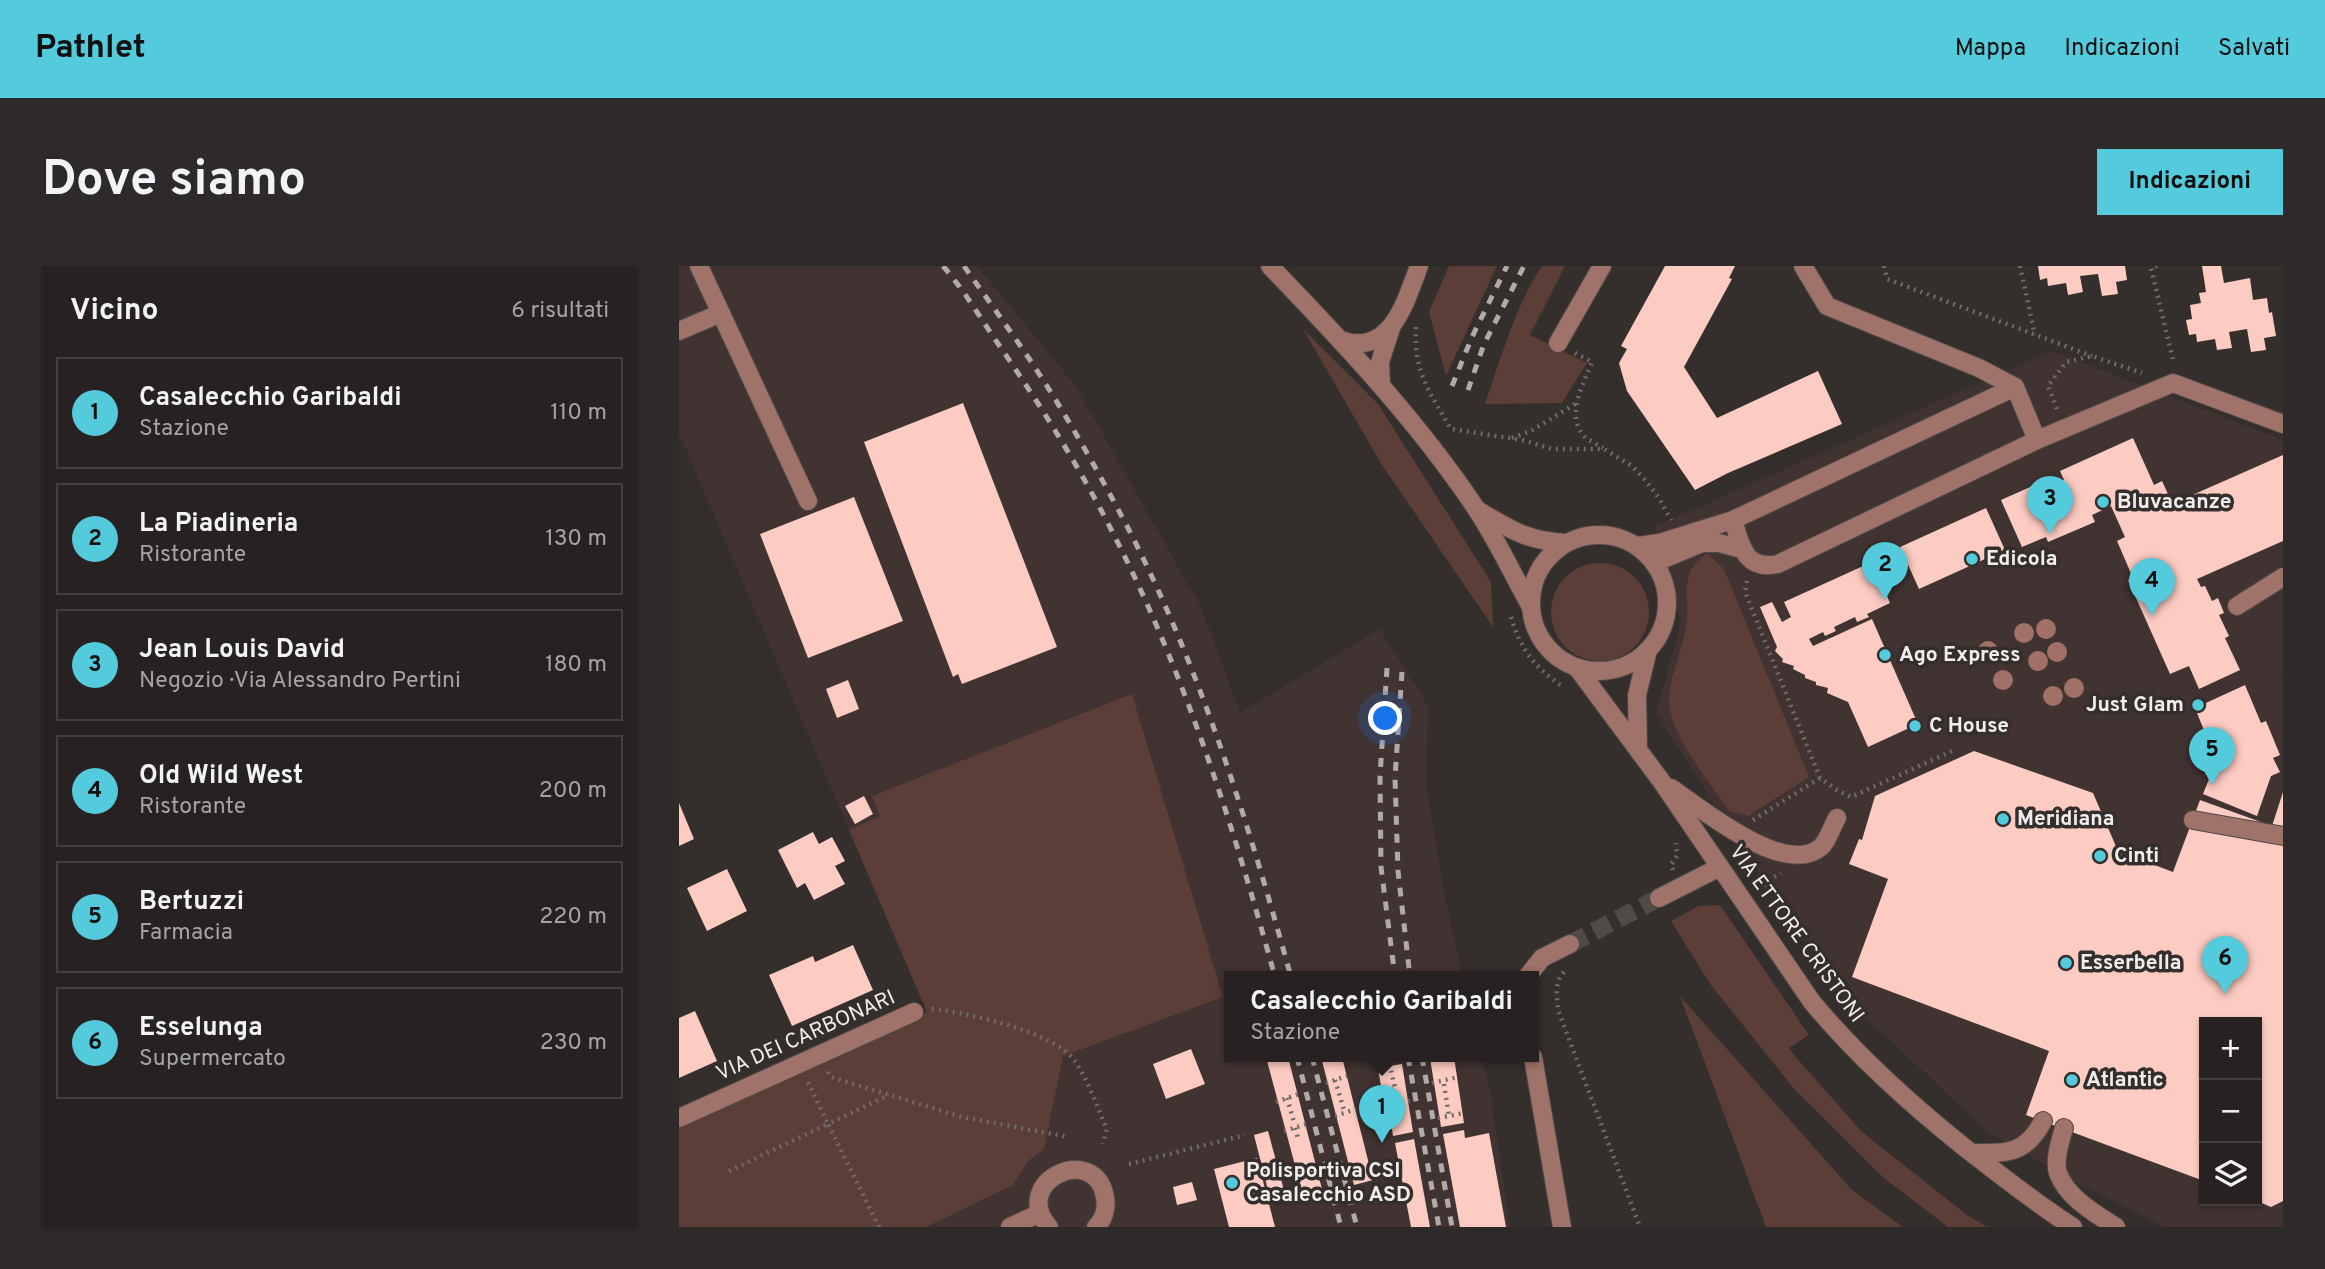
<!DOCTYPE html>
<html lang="it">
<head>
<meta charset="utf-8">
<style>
	body { margin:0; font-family:Overpass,sans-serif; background:#2f2a2a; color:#f1f3f6 }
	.controls { position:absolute; right:21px; bottom:21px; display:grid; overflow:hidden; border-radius:0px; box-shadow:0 2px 5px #0004 }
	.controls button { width:63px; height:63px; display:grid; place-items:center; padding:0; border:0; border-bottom:2px solid #433f3f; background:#272221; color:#f1f3f6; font:35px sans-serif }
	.you { position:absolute; left:707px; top:453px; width:24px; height:24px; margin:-18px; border:5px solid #fff; border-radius:50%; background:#1a73e8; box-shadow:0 0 0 10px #1a73e833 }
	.badge { display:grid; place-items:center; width:46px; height:46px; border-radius:50%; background:#54cadd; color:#111; font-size:23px; font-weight:700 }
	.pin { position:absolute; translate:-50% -58px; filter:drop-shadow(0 2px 4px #0008) }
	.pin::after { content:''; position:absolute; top:37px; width:24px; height:21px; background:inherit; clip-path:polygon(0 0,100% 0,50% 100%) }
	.popup { position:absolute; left:545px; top:705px; width:315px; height:91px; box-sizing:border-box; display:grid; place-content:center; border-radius:0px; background:#272221; filter:drop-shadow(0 2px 5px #0005); font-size:23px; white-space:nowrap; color:#a4a4a5 }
	.popup b { font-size:26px; color:#f1f3f6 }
	.popup::after { content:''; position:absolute; left:50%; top:100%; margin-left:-14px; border:14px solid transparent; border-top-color:#272221 }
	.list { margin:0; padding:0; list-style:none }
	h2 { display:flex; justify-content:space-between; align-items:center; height:91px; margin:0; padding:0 28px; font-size:30px }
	h2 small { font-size:23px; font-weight:400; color:#a4a4a5 }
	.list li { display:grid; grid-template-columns:46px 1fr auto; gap:21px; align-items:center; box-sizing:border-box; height:112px; margin:0 14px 14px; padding:0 14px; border:2px solid #433f3f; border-radius:0px }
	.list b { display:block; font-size:26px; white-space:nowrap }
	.list p { margin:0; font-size:23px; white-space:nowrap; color:#a4a4a5 }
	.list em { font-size:23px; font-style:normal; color:#a4a4a5 }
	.icon { flex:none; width:38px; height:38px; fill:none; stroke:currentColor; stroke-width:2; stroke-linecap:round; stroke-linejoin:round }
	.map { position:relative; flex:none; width:1604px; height:961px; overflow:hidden; border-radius:0px }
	header { display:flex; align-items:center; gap:42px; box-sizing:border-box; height:98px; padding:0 35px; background:#54cadd; color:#111 }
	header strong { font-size:33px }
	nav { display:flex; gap:38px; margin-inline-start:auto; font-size:24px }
	.intro { display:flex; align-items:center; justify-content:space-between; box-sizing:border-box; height:168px; padding:0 42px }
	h1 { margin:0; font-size:49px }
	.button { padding:18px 32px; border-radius:0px; background:#54cadd; color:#111; font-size:24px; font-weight:700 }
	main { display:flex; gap:42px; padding:0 42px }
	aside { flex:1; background:#272221; border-radius:0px; box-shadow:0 2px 5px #0004 }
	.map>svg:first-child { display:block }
</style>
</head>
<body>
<header>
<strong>Pathlet</strong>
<nav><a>Mappa</a><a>Indicazioni</a><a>Salvati</a></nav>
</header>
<div class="intro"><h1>Dove siamo</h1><a class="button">Indicazioni</a></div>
<main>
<aside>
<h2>Vicino<small>6 risultati</small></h2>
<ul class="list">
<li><span class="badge">1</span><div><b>Casalecchio Garibaldi</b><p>Stazione</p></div><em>110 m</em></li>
<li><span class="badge">2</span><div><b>La Piadineria</b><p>Ristorante</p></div><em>130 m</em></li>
<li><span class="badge">3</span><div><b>Jean Louis David</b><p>Negozio · Via Alessandro Pertini</p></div><em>180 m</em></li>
<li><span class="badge">4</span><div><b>Old Wild West</b><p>Ristorante</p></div><em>200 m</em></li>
<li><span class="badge">5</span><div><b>Bertuzzi</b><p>Farmacia</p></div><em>220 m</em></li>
<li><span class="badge">6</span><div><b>Esselunga</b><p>Supermercato</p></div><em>230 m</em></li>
</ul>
</aside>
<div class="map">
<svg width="1604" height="961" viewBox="0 0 1604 961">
	<rect width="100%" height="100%" fill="#342e2c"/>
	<g fill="#413331" fill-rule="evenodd">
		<polygon points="0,0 298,0 396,119 523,343 561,447 701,363 749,440 747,516 765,627 784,711 551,711 551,791 803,791 811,823 831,961 0,961 0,857 248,746 0,167"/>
		<path d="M1373 85 1604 174V404L1601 410 1604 412V961H1486L1396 916 1309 866 1168 734 1113 660 977 447 1002 356 975 261ZM1525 756H1578V935H1525Z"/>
	</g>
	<g fill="#5c3e39">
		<polygon points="770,0 818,0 767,110 750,46"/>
		<path d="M863 0H886L851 69 908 97 883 137 806 138C822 91 836 41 863 0Z"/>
		<polygon points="624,63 699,138 812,316 814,361 703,199"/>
		<path d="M1028 287 1045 303 1130 511 1069 550 1050 545C1031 517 989 467 990 433 991 407 1005 381 1008 354 1010 324 1000 308 1028 287Z"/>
		<circle cx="921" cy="346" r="49"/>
		<polygon points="453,428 544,731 384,790 365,883 350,894 334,919 247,961 0,961 0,857 248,746 170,564 201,550 193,530"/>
		<polygon points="1041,639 1130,769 1110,782 1115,789 1183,866 1288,949 1308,961 1269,961 1206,913 1116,824 1031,718 992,655 1020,640"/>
		<polygon points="1001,730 1172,923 1224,961 1087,961"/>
	</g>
	<g fill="#fccbc2">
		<polygon points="986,0 1056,0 1050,12 1053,13 1005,101 1038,152 1139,105 1163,158 1049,207 1016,224 948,125 940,97 948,83 942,80"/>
		<polygon points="1359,0 1446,0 1448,14 1437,16 1439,28 1423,30 1419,8 1401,10 1404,26 1389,29 1387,17 1369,20 1368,12 1361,14"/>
		<polygon points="1523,0 1542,0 1545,17 1571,12 1574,34 1588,32 1590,47 1593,46 1597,70 1585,72 1587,84 1572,86 1568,63 1550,66 1553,82 1538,84 1536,73 1518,76 1517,68 1510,69 1507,54 1513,53 1511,39 1522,37 1520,27 1527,26"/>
		<polygon points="284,137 378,381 283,418 279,408 274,411 185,176"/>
		<polygon points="1454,172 1475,219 1483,215 1489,228 1484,229 1491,245 1514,235 1511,230 1604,189 1604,275 1518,313 1522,321 1526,320 1533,335 1539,332 1545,347 1540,349 1550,370 1546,372 1561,404 1520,423 1510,400 1491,408 1449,314 1454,312 1438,275 1446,271 1432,240 1413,249 1416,256 1369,276 1367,271 1343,281 1322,234 1358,218 1361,225 1385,214 1381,205"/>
		<polygon points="175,231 224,355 129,392 81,268"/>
		<polygon points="1307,242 1326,284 1240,323 1221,281"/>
		<polygon points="1193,296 1211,337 1188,348 1190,351 1178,356 1176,351 1155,361 1157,365 1146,370 1144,366 1130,373 1134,380 1193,353 1239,458 1189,481 1169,436 1148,427 1149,422 1137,419 1137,416 1126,412 1126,409 1114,403 1115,400 1103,396 1104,393 1096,385 1098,381 1081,341 1093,336 1103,356 1112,351 1105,336"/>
		<polygon points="169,414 180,443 158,452 147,423"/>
		<polygon points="1566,419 1582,457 1587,455 1601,489 1594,492 1601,506 1592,510 1578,550 1524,528 1532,508 1541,505 1536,492 1545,488 1539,475 1531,479 1516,442"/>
		<polygon points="1295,485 1414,527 1439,585 1494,606 1521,534 1593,560 1604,526 1604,935 1592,941 1578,935 1578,756 1525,756 1525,915 1347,849 1370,785 1173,711 1209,613 1170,598 1180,573 1183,574 1196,530"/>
		<polygon points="185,530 194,548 176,558 166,540"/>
		<polygon points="0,537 15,573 0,580"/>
		<polygon points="134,566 140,578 153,571 166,595 156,600 166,618 135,634 126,617 118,622 99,584"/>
		<polygon points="48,603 68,645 28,665 8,622"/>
		<polygon points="174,679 194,724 113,760 90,709 134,690 136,696"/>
		<polygon points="16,745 38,795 0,812 0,752"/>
		<polygon points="512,783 526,818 487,833 474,798"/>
		<polygon points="587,791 609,791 644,927 625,933"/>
		<polygon points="642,791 663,791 694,914 675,919"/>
		<polygon points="775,791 785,857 762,861 751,792"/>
		<polygon points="723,798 734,866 714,870 706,819 702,820 699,802"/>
		<polygon points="785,864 786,872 810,867 827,961 781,961 764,868"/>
		<polygon points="589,865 606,928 591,932 575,869"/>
		<polygon points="735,873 751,961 732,961 716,877"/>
		<polygon points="578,892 596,961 550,961 535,903"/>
		<polygon points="513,916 518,934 498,939 494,921"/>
	</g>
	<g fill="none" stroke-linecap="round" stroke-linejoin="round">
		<polyline stroke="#504b49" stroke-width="18" stroke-dasharray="18 9" stroke-linecap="butt" points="891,678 980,632"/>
		<g stroke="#4f4947" stroke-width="20">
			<g id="minor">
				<polyline points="20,0 129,235"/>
				<path d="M591 0C664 76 737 153 796 241 817 272 833 307 851 339"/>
				<polyline points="1124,0 1148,40 1300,102 1336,121"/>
				<polyline points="0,65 42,47"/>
				<path d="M661 74C712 91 726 37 740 0"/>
				<polyline points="879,77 923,0"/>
				<polyline points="702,118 701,96 712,62"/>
				<path d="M800 245C832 264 849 275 887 277"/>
				<path d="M1054 254C1062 280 1066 305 1099 298L1358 174 1494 117 1604 158"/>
				<circle cx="920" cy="337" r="68"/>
				<polyline points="959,280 980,277 1054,254 1336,121 1358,174"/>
				<polyline points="975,297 1023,277 1040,277 1063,283"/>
				<polyline points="1558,340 1604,311"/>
				<path d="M899 403 983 516 1133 736C1178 790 1230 837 1285 881 1321 909 1356 937 1394 961"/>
				<polyline points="959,482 958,429 969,384"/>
				<path d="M992 522C1023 543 1106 612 1142 581 1149 575 1153 560 1158 552"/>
				<polyline points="1514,554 1604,570"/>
				<polyline points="980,632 1041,601"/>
				<polyline points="848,711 863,692 891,678"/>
				<polyline points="854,791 883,961"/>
				<polyline points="0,852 235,746"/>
				<path d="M1385 862C1381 876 1375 894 1379 907 1388 932 1417 948 1437 961"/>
				<path d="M1293 887C1328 887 1346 889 1364 855"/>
				<polyline points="331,961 361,947"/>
				<path d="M370 961C330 916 416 875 426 931 428 942 425 953 417 961"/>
			</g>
		</g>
		<g stroke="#706b69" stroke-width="4.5" stroke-dasharray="2 5" stroke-linecap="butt">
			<polyline points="1205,0 1208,13 1413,90"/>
			<polyline points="1341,0 1356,69"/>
			<polyline points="1478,0 1472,2 1495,98"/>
			<path d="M737 61C734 105 751 127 772 163L843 174 873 183H925L953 200 967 215 980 232 992 254"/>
			<path d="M896 87 913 96C905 117 886 149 905 170 910 175 918 178 924 182"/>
			<polyline points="1378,143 1369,120 1387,96 1413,90 1463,107"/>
			<polyline points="833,172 852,165 896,138"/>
			<polyline points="1068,315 1066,326 1141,512 1158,524 1172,531 1273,485"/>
			<path d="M832 351C842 385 856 401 884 421"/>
			<polyline points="1074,554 1141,512"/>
			<polyline points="994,604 992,599 998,590 997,577"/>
			<polyline points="1085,628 1090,614 1102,607"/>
			<path d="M885 706C875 717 878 730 879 744L961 961"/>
			<path d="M253 743C286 746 376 766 395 794 408 811 419 843 428 863L424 878"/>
			<polyline points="709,791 718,831"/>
			<polyline points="149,806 152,811 279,850 389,871"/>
			<polyline points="656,814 665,844"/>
			<polyline points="647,817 668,810"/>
			<polyline points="753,817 779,811"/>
			<polyline points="765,818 770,850"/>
			<polyline points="712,822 715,838"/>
			<polyline points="608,832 615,856"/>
			<polyline points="597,836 620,828"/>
			<polyline points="709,840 731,835"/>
			<polyline points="656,850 677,843"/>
			<polyline points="759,852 785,847"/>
			<polyline points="616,862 619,872"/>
			<polyline points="605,865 628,858"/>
			<polyline points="450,898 566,869"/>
			<polyline points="50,905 149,858 128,814"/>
			<polyline points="200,961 149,858 210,829"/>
		</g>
		<use href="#minor" stroke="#9f726a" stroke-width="18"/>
		<g stroke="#b0abaa" stroke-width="5" stroke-dasharray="9 9" stroke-linecap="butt">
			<path d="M264 0C286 25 303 55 322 82 364 143 404 207 437 273 507 411 555 562 596 711"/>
			<path d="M285 0C306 30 328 60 349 91 386 146 419 205 450 264 522 404 570 559 612 711"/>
			<polyline points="773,120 793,71 828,0"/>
			<polyline points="789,124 805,78 845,0"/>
			<polyline points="708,402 701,510 702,601 716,711"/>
			<polyline points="723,406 716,512 719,605 731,711"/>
			<polyline points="618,791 662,961"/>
			<polyline points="633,791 678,961"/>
			<polyline points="729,791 760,961"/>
			<polyline points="743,791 773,961"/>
		</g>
	</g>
	<g fill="#a17168">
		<circle cx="1367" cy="363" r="10"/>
		<circle cx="1345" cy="367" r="10"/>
		<circle cx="1309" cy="385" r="10"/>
		<circle cx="1378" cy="386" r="10"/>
		<circle cx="1359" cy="395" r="10"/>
		<circle cx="1324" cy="414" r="10"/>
		<circle cx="1395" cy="422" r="10"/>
		<circle cx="1374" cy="430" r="10"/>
	</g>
	<g fill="#54cadd" stroke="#342e2c" stroke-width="2.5">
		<circle cx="1424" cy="236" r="7"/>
		<circle cx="1293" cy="293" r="7"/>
		<circle cx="1206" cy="389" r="7"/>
		<circle cx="1519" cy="439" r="7"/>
		<circle cx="1236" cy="460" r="7"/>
		<circle cx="1324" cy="553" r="7"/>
		<circle cx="1421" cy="590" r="7"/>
		<circle cx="1387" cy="697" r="7"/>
		<circle cx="1393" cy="814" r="7"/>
		<circle cx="553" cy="917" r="7"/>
	</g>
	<g text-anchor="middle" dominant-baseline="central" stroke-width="7" stroke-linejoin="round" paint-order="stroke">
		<g font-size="21" font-weight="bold" fill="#f2eeed" stroke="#342e2c" text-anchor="start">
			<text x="1438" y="236">Bluvacanze</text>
			<text x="1307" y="293">Edicola</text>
			<text x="1220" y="389">Ago Express</text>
			<text x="1505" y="439" text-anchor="end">Just Glam</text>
			<text x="1250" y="460">C House</text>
			<text x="1338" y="553">Meridiana</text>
			<text x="1435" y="590">Cinti</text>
			<text x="1401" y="697">Esserbella</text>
			<text x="1407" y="814">Atlantic</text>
			<text x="567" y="905">Polisportiva CSI<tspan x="567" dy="24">Casalecchio ASD</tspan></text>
		</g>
		<g font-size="21" fill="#f2eeed" stroke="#342e2c">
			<text transform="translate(1117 668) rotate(54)">VIA ETTORE CRISTONI</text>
			<text transform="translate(127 770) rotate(-24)">VIA DEI CARBONARI</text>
		</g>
	</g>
</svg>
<div class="controls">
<button>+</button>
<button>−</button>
<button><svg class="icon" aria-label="layers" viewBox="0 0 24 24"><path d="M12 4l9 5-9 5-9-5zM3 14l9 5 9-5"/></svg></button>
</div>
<div class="you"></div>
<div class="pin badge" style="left:703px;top:877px">1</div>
<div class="popup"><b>Casalecchio Garibaldi</b>Stazione</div>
<div class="pin badge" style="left:1206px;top:334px">2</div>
<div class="pin badge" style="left:1371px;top:268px">3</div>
<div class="pin badge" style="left:1473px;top:350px">4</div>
<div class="pin badge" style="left:1533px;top:519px">5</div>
<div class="pin badge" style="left:1546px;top:728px">6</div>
</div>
</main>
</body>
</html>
